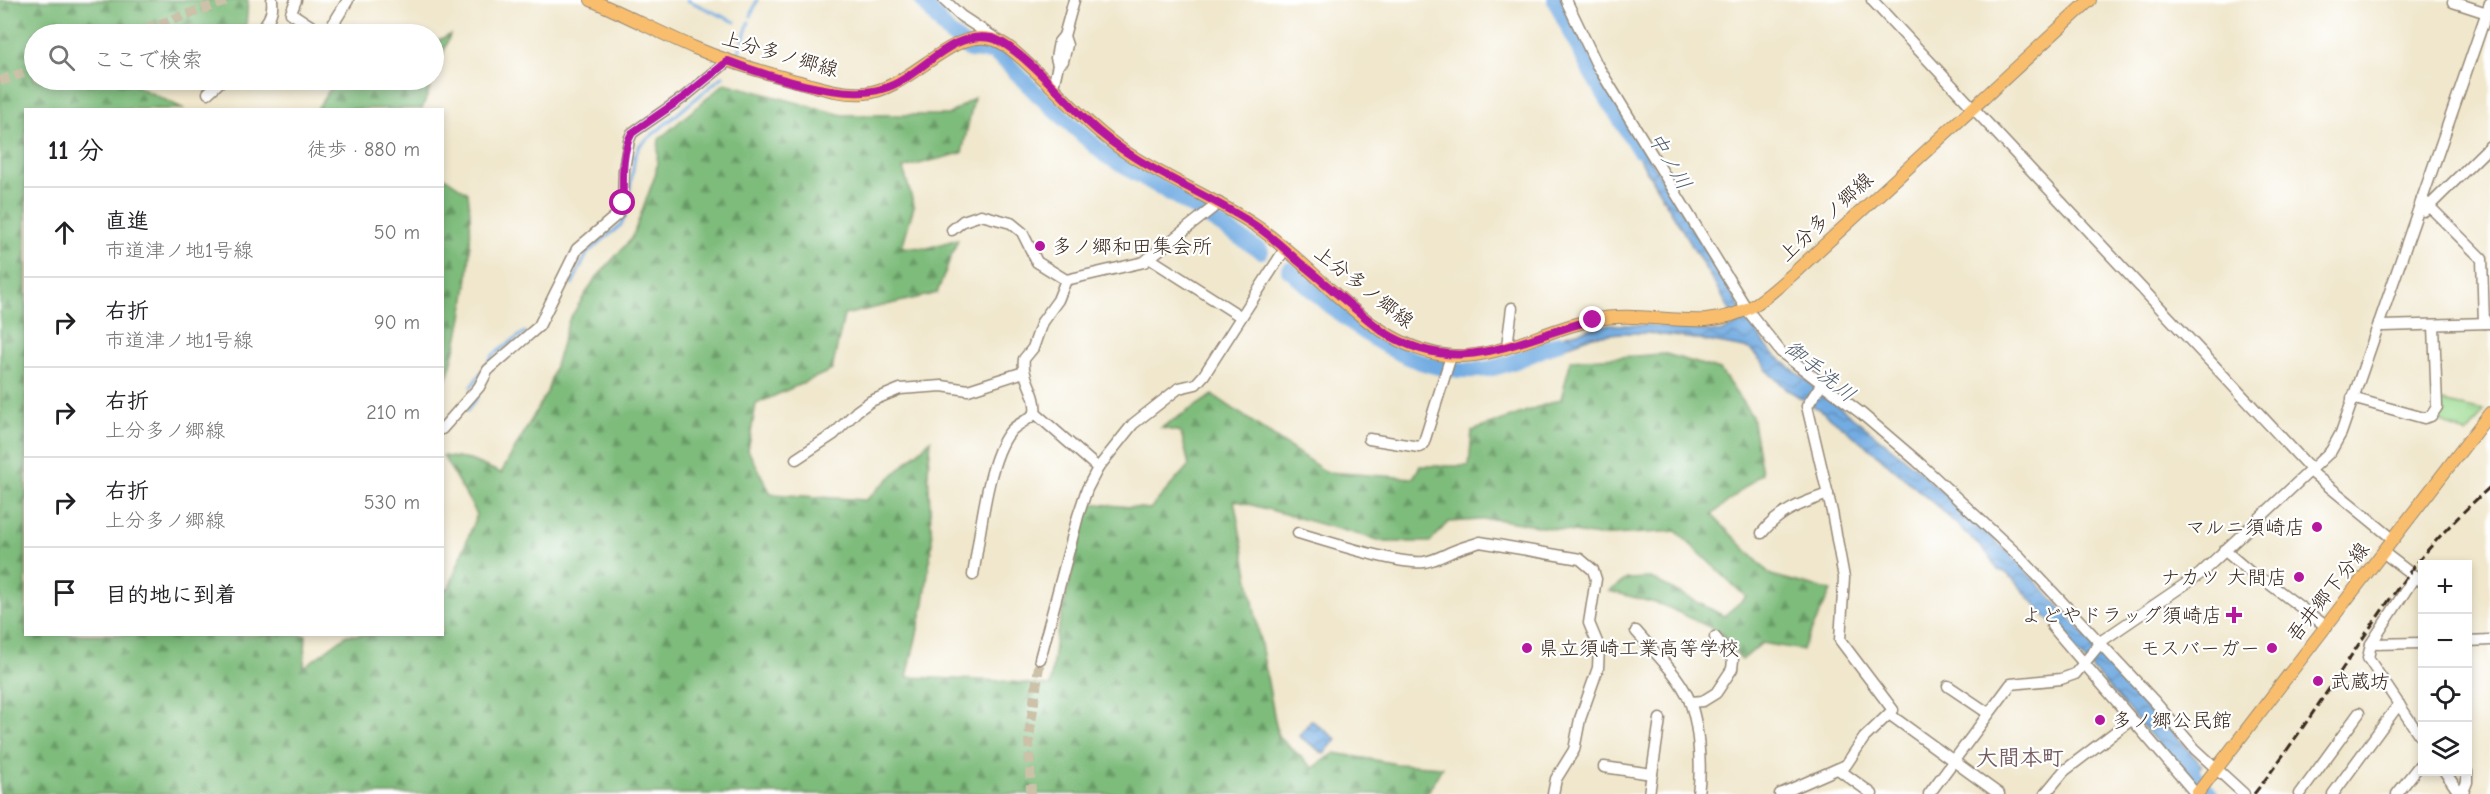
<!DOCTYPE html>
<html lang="ja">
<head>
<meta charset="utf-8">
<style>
	body { margin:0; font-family:"Comic Neue","Klee One",sans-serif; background:#f6f6f6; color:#202124 }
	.controls { position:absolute; right:18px; bottom:18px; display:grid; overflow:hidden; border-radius:0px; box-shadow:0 3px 9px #0003 }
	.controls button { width:54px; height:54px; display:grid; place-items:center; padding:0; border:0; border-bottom:2px solid #e0e0e0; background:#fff; color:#202124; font:30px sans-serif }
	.stop { position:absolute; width:18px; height:18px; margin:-14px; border:4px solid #b5179e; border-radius:50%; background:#fff }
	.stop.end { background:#b5179e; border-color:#fff; box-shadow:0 2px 6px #0008 }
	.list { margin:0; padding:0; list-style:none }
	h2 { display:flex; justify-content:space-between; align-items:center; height:78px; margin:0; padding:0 24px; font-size:26px }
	h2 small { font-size:20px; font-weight:400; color:#757577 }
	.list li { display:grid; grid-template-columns:39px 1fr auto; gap:18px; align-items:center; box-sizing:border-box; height:90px; padding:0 24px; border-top:2px solid #e0e0e0 }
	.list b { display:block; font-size:22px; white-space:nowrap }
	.list p { margin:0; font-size:20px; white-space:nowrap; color:#757577 }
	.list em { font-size:20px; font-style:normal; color:#757577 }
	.icon { flex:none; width:33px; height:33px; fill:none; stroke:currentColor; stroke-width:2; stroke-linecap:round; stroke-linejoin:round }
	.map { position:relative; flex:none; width:2490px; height:794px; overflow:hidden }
	.search { position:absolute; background:#fff; box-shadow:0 3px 9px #0003; left:24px; top:24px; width:420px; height:66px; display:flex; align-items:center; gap:15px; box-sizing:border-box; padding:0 21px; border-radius:33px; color:#757577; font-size:22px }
	.panel { position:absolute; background:#fff; box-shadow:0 3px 9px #0003; left:24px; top:108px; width:420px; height:528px; border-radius:0px }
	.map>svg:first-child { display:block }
</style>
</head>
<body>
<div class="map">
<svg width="2490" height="794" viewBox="0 0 2490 794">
	<defs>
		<pattern id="forest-firs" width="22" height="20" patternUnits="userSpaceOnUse" patternTransform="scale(1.5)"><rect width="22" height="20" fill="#7ebc7c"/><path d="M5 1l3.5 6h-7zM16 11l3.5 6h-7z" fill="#689965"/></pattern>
		<pattern id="park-tufts" width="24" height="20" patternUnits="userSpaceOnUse" patternTransform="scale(1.5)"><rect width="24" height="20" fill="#9ddc92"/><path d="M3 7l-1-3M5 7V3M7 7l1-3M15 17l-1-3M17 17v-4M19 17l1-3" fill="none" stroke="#88bd7d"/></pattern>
		<pattern id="water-waves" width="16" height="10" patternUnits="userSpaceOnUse" patternTransform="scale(1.5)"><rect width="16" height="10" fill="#72ace2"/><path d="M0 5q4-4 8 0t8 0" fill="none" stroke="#5f8cb7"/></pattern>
	</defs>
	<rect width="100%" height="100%" fill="#fff"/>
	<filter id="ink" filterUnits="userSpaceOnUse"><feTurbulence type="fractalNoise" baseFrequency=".0167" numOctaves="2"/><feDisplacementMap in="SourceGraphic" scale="12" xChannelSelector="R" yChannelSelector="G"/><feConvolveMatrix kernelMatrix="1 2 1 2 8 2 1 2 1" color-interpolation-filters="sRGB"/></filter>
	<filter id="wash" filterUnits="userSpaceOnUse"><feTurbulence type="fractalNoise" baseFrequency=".008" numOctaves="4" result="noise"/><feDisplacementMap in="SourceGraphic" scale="24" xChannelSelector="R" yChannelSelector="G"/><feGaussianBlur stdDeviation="1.35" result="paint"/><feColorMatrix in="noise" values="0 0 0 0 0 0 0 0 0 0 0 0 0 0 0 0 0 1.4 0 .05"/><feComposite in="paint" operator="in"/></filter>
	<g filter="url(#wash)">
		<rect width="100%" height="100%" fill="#f0e7cc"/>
		<g fill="url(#forest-firs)" stroke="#5c734d" stroke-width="1.5">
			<polygon points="0,0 248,0 246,26 222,34 34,34 34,80 124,80 184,109 26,110 26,634 306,635 304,667 347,635 442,634 443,591 449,588 477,514 443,456 470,460 501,473 547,392 569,320 595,279 632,238 656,173 659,139 725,83 842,115 948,115 974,98 962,153 903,168 914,206 902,247 928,248 958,239 937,293 844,315 832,370 756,404 748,450 771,494 866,500 931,440 928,471 932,543 924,603 907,677 1001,681 1050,686 1056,638 1089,503 1150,509 1189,465 1181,432 1161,428 1213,395 1326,472 1413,478 1420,466 1469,466 1472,431 1561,399 1571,360 1666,354 1720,370 1752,416 1762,473 1712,515 1771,575 1831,591 1802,650 1762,643 1742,660 1720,632 1663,605 1609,591 1627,579 1651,578 1724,616 1746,597 1676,531 1598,536 1495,519 1449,522 1430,542 1385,542 1234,500 1278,736 1313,768 1335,753 1397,764 1442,767 1427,794 0,794"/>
			<polygon points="450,35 422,109 317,109 336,80 434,80 434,42"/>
			<path d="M443 176 468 193C476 252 463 333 443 389Z"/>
		</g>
		<polygon fill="url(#park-tufts)" stroke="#6c8358" stroke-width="1.5" points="2442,402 2484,411 2467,435 2438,419"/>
		<g fill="url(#water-waves)" stroke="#566b80" stroke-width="1.5">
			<polygon points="1632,129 1750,324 1771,352 1914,466 2015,559 2151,706 2202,766 2191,781 2013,579 2005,572 1998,570 1987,553 1938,507 1869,448 1823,412 1788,390 1767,371 1764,364 1750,349 1696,339 1647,333 1620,333 1593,336 1541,356 1537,346 1569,334 1607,325 1645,325 1720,332 1737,325 1725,301 1624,133"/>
			<polygon points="1311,720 1336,739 1324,754 1299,736"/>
		</g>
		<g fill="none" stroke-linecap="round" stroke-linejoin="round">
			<g stroke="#72ace2" stroke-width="3">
				<polyline points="687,0 735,22"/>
				<polyline points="751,16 757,0"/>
				<polyline points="736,60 749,22"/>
				<polyline points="572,284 588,252 621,225 626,214 635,156 640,145 723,76"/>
				<polyline points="471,387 493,355 525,332"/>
				<polyline points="467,411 478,396"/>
			</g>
			<g stroke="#72ace2" stroke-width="16">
				<polyline points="922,0 948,32 970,50 992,52 1006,62 1035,92 1105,155 1175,196 1261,251"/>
				<polyline points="1555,0 1590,71 1639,150"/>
				<path d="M1289 270C1344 317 1406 380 1486 369 1510 366 1536 351 1559 343"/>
				<polyline points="2181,761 2210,794"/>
			</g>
		</g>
	</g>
	<g filter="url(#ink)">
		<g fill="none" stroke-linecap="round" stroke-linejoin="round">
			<g stroke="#ccc1a9" stroke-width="10" stroke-dasharray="10 5" stroke-linecap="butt">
				<polyline points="131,34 229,0"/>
				<polyline points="0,81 34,69"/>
				<polyline points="1031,794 1029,737 1040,659"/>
			</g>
			<g stroke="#968875" stroke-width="13">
				<g id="minor">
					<polyline points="296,0 291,13 323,34"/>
					<polyline points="944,0 961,16 996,39"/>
					<polyline points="1566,0 1597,65 1748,311 1781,352 1862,414 1917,461 2020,557 2155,702 2195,749 2244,794"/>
					<polyline points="1872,0 2308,466 2310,471 2393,539"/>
					<polyline points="2453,2 2490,14"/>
					<path d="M257 34C266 24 274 15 272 0"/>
					<polyline points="327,34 348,0"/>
					<polyline points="1058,65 1063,61 1067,45 1064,36"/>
					<polyline points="1053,87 1058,65 1056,58 1059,42 1064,36 1074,0"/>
					<polyline points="208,93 222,80"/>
					<polyline points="2422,199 2482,259 2484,323"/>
					<polyline points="2424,211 2490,146"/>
					<polyline points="952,230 963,221 981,215 1011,223 1022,232 1037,262 1066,280"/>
					<polyline points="1149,258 1240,316"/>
					<polyline points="2379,323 2383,326 2490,323"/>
					<polyline points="1507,346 1512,308"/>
					<polyline points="2352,398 2424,418 2431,416 2437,407 2434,325"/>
					<polyline points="1035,413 1098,468"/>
					<polyline points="442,429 479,387 488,370 539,326 577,249 618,214 623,203 624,169 629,140 632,133 684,97 728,61"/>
					<polyline points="1369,439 1419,447 1423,445 1451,356"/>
					<polyline points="796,459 834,434 857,411 871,401 900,389 942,386 968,390 1024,372"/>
					<path d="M1298 533C1326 541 1398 565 1424 562 1437 560 1447 553 1459 549 1466 546 1473 545 1480 542L1580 559 1593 570 1596 579 1589 623 1599 647 1598 668 1580 719 1574 750 1556 779 1553 794"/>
					<path d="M1762 533C1779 511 1802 503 1828 494"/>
					<polyline points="2224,550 2257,578 2267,582 2327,627"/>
					<polyline points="2384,553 2422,582"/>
					<path d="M973 575C980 538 987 460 1010 432 1016 424 1028 421 1035 413 1038 393 1021 379 1024 359L1033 348 1042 322 1058 300 1066 280 1144 262 1219 203"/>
					<polyline points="2415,576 2371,644 2368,658 2422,739"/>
					<polyline points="2052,626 2196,794"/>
					<path d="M1636 631C1652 650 1674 670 1686 693 1699 717 1702 767 1698 794"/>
					<polyline points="2468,641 2490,640"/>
					<polyline points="2371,644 2422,643"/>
					<polyline points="1040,659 1078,516 1087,489 1098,468 1133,424 1179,388 1196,384 1204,375 1285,249"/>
					<polyline points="1948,686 1988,713"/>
					<polyline points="1690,702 1703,701 1716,693 1732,669 1733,660 1715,637"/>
					<polyline points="1889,714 1999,794"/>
					<polyline points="1604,767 1652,774"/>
					<polyline points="1838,769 1872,794"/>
					<polyline points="2445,772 2460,794"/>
					<polyline points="1649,794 1660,719"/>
					<polyline points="1780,794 1846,765 1864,738 1893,710 1840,640 1844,578 1832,512 1807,406 1822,383"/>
					<polyline points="1929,794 2011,684 2061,679 2075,674 2103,640 2200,574 2331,451 2341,433 2490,3"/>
					<polyline points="2045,794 2064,771 2131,720"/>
					<polyline points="2300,794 2359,713"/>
					<polyline points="2333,794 2399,704"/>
					<polyline points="2397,794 2422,762"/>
					<polyline points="2462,794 2467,782 2467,772"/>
				</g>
			</g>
			<g stroke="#968875" stroke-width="14">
				<g id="major">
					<path d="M591 0C626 15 660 33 695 48 728 62 762 72 796 81 819 87 841 95 865 93 912 89 952 25 995 40 1008 44 1020 57 1030 66 1061 94 1089 127 1124 151 1166 179 1214 198 1256 226 1319 268 1372 351 1453 356 1501 358 1546 329 1593 320 1630 312 1668 322 1706 320 1749 316 1764 299 1794 273L2090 0"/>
					<polyline points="2197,794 2490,413"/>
				</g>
			</g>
			<use href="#minor" stroke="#fff" stroke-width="10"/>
			<use href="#major" stroke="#f9be6d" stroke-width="12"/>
			<path stroke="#3b2a1e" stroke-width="3" stroke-dasharray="9 4.5" stroke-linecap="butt" d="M2254 794C2310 723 2355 645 2409 573 2433 542 2461 513 2490 487"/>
		</g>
	</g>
	<g fill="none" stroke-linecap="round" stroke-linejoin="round" filter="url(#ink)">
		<path stroke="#b5179e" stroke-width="8" d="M623 203C623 182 621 151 632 133L684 97 728 61C767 76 842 101 882 89 920 79 948 30 991 38 1016 43 1067 102 1087 121 1136 168 1200 189 1256 226 1271 236 1285 249 1298 261 1326 284 1353 308 1382 331 1460 380 1514 340 1593 320"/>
	</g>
	<g fill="#b5179e" stroke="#fff" stroke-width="2">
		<circle cx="1040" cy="246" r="6"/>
		<circle cx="2317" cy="527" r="6"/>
		<circle cx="2299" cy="577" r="6"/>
		<path d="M2231 606h6v6h6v6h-6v6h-6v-6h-6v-6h6z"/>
		<circle cx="1527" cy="648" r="6"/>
		<circle cx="2272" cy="648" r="6"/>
		<circle cx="2318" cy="681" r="6"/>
		<circle cx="2100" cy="720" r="6"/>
	</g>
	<g text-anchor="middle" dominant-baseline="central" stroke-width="4.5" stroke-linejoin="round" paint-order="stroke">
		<g font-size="20" fill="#3b2a1e" stroke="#fff">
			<text transform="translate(780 54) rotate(16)">上分多ノ郷線</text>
			<text transform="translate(1826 217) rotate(-43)">上分多ノ郷線</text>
			<text transform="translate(1364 287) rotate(38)">上分多ノ郷線</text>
			<text transform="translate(2328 592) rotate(-52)">吾井郷下分線</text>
		</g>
		<g font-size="20" fill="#3b2a1e" stroke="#fff" text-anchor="start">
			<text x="1052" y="246">多ノ郷和田集会所</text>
			<text x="2305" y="527" text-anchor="end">マルニ須崎店</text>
			<text x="2287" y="577" text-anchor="end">ナカツ 大間店</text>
			<text x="2222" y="615" text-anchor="end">よどやドラッグ須崎店</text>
			<text x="1539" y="648">県立須崎工業高等学校</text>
			<text x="2260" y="648" text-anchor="end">モスバーガー</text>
			<text x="2330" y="681">武蔵坊</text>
			<text x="2112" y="720">多ノ郷公民館</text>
		</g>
		<g font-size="21" font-style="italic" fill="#515e6c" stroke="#fff">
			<text transform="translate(1670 161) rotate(59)">中ノ川</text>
			<text transform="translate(1820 371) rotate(39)">御手洗川</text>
		</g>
		<g font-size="22" font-weight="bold" fill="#735b60" stroke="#fff">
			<text x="2020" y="758">大間本町</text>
		</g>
	</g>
</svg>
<div class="controls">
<button>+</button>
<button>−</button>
<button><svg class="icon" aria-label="locate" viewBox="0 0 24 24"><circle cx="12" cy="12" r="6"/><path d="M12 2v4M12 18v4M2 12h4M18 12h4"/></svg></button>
<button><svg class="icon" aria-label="layers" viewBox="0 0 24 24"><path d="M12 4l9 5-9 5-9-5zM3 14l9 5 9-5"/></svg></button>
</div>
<div class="stop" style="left:623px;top:203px"></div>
<div class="stop end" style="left:1593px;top:320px"></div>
<div class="search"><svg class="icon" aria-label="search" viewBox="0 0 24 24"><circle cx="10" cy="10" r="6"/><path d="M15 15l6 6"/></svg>ここで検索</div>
<section class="panel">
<h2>11 分<small>徒歩 · 880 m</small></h2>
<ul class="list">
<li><svg class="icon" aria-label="ahead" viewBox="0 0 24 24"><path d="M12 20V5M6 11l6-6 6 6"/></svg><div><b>直進</b><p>市道津ノ地1号線</p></div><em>50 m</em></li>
<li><svg class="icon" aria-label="right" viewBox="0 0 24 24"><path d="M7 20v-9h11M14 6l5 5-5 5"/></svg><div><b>右折</b><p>市道津ノ地1号線</p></div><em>90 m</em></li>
<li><svg class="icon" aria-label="right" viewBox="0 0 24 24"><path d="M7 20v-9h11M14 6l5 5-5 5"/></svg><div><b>右折</b><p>上分多ノ郷線</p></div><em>210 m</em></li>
<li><svg class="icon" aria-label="right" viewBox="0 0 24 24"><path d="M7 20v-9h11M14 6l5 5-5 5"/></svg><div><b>右折</b><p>上分多ノ郷線</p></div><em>530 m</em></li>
<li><svg class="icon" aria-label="arrive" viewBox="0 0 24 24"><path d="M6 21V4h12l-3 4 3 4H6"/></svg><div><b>目的地に到着</b></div></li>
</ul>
</section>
</div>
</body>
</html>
